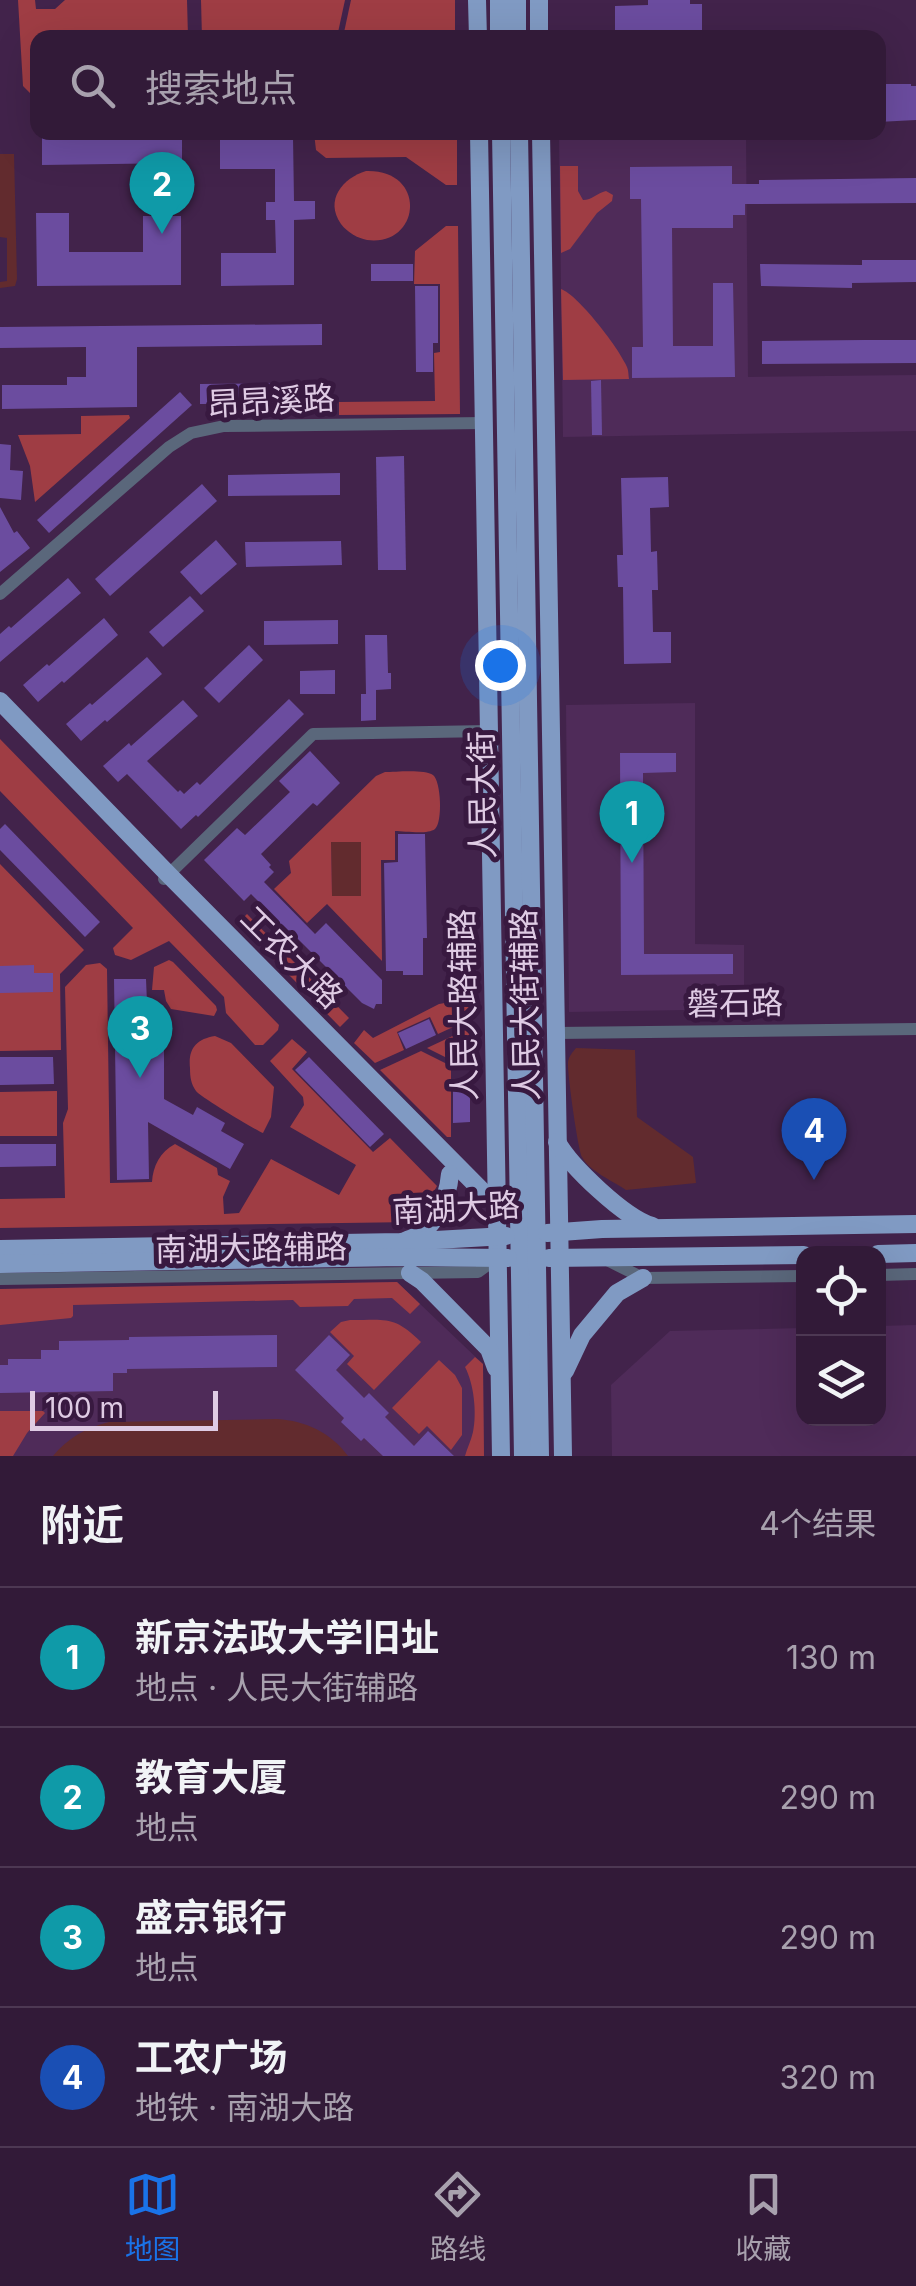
<!DOCTYPE html>
<html lang="zh">
<head>
<meta charset="utf-8">
<style>
	body { margin:0; font-family:Inter,"Noto Sans SC",sans-serif; background:#3a2340; color:#f1f3f6 }
	.controls { position:absolute; right:30px; bottom:30px; display:grid; overflow:hidden; border-radius:20px; box-shadow:0 10px 40px #0002 }
	.controls button { width:90px; height:90px; display:grid; place-items:center; padding:0; border:0; border-bottom:2px solid #4d3853; background:#321a38; color:#f1f3f6; font:50px sans-serif }
	.scale { position:absolute; left:30px; bottom:25px; width:188px; box-sizing:border-box; padding-left:10px; border:5px solid #dfcbe4; border-top:0; font-size:28px; line-height:35px; white-space:nowrap; color:#dfcbe4; -webkit-text-stroke:8px #381940; paint-order:stroke }
	.you { position:absolute; left:500px; top:665px; width:35px; height:35px; margin:-25px; border:8px solid #fff; border-radius:50%; background:#1a73e8; box-shadow:0 0 0 15px #1a73e833 }
	.badge { display:grid; place-items:center; width:65px; height:65px; border-radius:50%; background:#1a73e8; color:#fff; font-size:32px; font-weight:700 }
	.pin { position:absolute; translate:-50% -82px; filter:drop-shadow(0 2px 5px #0008) }
	.pin::after { content:''; position:absolute; top:52px; width:35px; height:30px; background:inherit; clip-path:polygon(0 0,100% 0,50% 100%) }
	.list { margin:0; padding:0; list-style:none }
	h2 { display:flex; justify-content:space-between; align-items:center; height:130px; margin:0; padding:0 40px; font-size:42px }
	h2 small { font-size:32px; font-weight:400; color:#a8a1ae }
	.list li { display:grid; grid-template-columns:65px 1fr auto; gap:30px; align-items:center; box-sizing:border-box; height:140px; padding:0 40px; border-top:2px solid #4d3853 }
	.list b { display:block; font-size:38px; white-space:nowrap }
	.list p { margin:0; font-size:32px; white-space:nowrap; color:#a8a1ae }
	.list em { font-size:32px; font-style:normal; color:#a8a1ae }
	.icon { flex:none; width:55px; height:55px; fill:none; stroke:currentColor; stroke-width:2; stroke-linecap:round; stroke-linejoin:round }
	.map { position:relative; flex:none; width:916px; height:1456px; overflow:hidden }
	.search { position:absolute; background:#321a38; box-shadow:0 10px 40px #0002; left:30px; right:30px; top:30px; height:110px; display:flex; align-items:center; gap:25px; box-sizing:border-box; padding:0 35px; border-radius:20px; color:#a8a1ae; font-size:38px }
	.sheet { height:690px; background:#321a38 }
	nav { display:flex; justify-content:space-around; align-items:center; box-sizing:border-box; height:140px; border-top:2px solid #4d3853; background:#321a38; font-size:28px; color:#a8a1ae }
	nav a { display:grid; justify-items:center; gap:5px }
	nav .on { color:#1a73e8 }
	.map>svg:first-child { display:block }
</style>
</head>
<body>
<div class="map">
<svg width="916" height="1456" viewBox="0 0 916 1456">
	<rect width="100%" height="100%" fill="#42234b"/>
	<g fill="#4f2b59">
		<polygon points="559,133 746,133 748,377 916,375 916,431 563,437"/>
		<polygon points="695,703 695,944 744,945 744,1009 569,1012 566,705"/>
		<polygon points="397,1282 483,1364 484,1456 0,1456 0,1289"/>
		<polygon points="916,1325 916,1456 612,1456 611,1385 670,1331 803,1328 804,1418 878,1418 879,1326"/>
	</g>
	<g fill="#622b2e">
		<polygon points="0,154 14,154 17,279 15,286 0,288 0,282 7,281 7,238 0,237"/>
		<polygon points="361,841 362,896 332,896 331,842"/>
		<path d="M576 1048 635 1050 637 1117 693 1157 696 1183 626 1190C613 1181 589 1171 582 1157 578 1149 567 1072 568 1062 569 1056 572 1053 576 1048Z"/>
		<path d="M277 1419C306 1421 330 1432 348 1456H53C68 1438 85 1428 109 1422Z"/>
	</g>
	<g fill="#9f3d44" fill-rule="evenodd">
		<polygon points="18,0 35,0 36,9 55,9 65,0 187,0 188,37 38,38 37,93 30,93 23,86"/>
		<polygon points="201,0 345,0 337,37 202,38"/>
		<polygon points="351,0 455,0 455,37 343,37"/>
		<polygon points="314,133 457,133 457,185 446,185 406,157 326,158 316,150"/>
		<path d="M560 166H578V191L583 200C592 200 597 193 606 191L613 195 612 201 597 213 570 249 561 253Z"/>
		<path d="M366 171C428 169 421 247 367 240 357 238 347 232 341 224 324 200 343 178 366 171Z"/>
		<polygon points="446,226 458,226 460,414 339,415 339,402 435,401 434,353 440,352 440,284 414,284 415,251"/>
		<path d="M561 289C578 295 617 346 625 363 629 370 628 372 629 379L563 380Z"/>
		<polygon points="129,415 130,418 35,502 30,466 18,435 81,434 81,416"/>
		<polygon points="0,739 279,1025 278,1030 263,1045 255,1045 226,1013 224,997 169,941 131,960 115,955 113,948 133,928 0,791"/>
		<path d="M385 772C396 772 425 769 433 775 441 781 443 822 435 829 427 835 405 831 395 831V860H381L382 961 327 904 307 923 274 889 291 873 289 861 376 776ZM331 842H361V896H332Z"/>
		<polygon points="0,864 84,950 60,974 61,1050 0,1051"/>
		<polygon points="247,914 349,1018 340,1027 238,923"/>
		<polygon points="169,960 173,962 216,1006 217,1010 214,1016 171,1009 166,1001 164,990 152,990 154,967"/>
		<path d="M100 963 107 969 110 1183 152 1182C153 1166 160 1152 175 1144L217 1168 218 1175 230 1181 223 1197 224 1214 239 1213 271 1159 339 1195 356 1165 290 1127 304 1105 303 1097 270 1061 292 1039 307 1052 292 1069 373 1152 390 1138 437 1186 419 1218 414 1222 0 1228V1199L65 1198 63 1123 68 1109 65 987 86 965Z"/>
		<polygon points="474,998 475,1017 438,1034 430,1017 397,1032 404,1050 375,1063 354,1043 364,1030 373,1038 439,1004"/>
		<polygon points="476,1025 476,1061 453,1061 427,1048"/>
		<path d="M215 1036 231 1043 274 1087 271 1117 263 1133C257 1131 199 1096 196 1091 191 1084 190 1077 190 1068 188 1049 196 1039 215 1036Z"/>
		<polygon points="421,1051 451,1066 451,1137 447,1137 380,1070"/>
		<polygon points="57,1091 57,1136 0,1136 0,1092"/>
		<polygon points="397,1282 420,1304 410,1314 392,1298 354,1299 348,1306 300,1307 293,1300 73,1305 73,1316 71,1318 0,1325 0,1289"/>
		<path d="M350 1320C386 1320 394 1315 421 1342L374 1390 347 1364 354 1356 330 1332 341 1322Z"/>
		<path d="M475 1357 483 1364 484 1456H465C467 1448 471 1441 473 1432 477 1413 474 1384 465 1367Z"/>
		<polygon points="439,1360 455,1375 462,1388 462,1435 451,1450 427,1426 419,1434 392,1408"/>
		<polygon points="0,1411 43,1411 45,1413 27,1433 13,1456 0,1456"/>
	</g>
	<g fill="#6b4c9f">
		<polygon points="648,0 690,0 690,4 702,4 702,38 615,38 615,6 648,5"/>
		<polygon points="878,84 911,84 911,86 916,86 916,120 878,122"/>
		<polygon points="42,132 182,132 182,163 42,165"/>
		<polygon points="293,137 294,201 315,201 315,219 294,220 294,285 221,286 221,253 276,253 275,220 266,220 266,202 275,202 275,169 220,169 220,138"/>
		<polygon points="732,166 732,184 759,184 759,180 916,178 916,203 745,204 745,215 733,215 733,228 672,228 673,346 713,346 713,283 733,283 735,377 632,378 632,347 643,347 641,199 630,199 630,167"/>
		<polygon points="36,213 69,213 69,252 143,252 143,216 181,216 181,285 37,286"/>
		<polygon points="862,260 916,260 916,282 852,283 852,288 761,286 760,264 862,265"/>
		<rect x="371" y="264" width="42" height="17"/>
		<polygon points="415,286 438,286 438,343 433,343 433,372 416,372"/>
		<polygon points="322,324 322,345 137,347 137,407 2,409 2,385 67,385 67,377 86,377 86,347 0,348 0,327"/>
		<polygon points="864,340 916,340 916,363 762,364 762,341"/>
		<polygon points="601,380 602,435 592,435 591,381"/>
		<polygon points="324,383 324,403 200,404 200,384"/>
		<polygon points="180,392 192,405 49,533 37,520"/>
		<polygon points="0,444 11,445 10,470 23,471 21,500 0,498"/>
		<polygon points="404,456 406,570 378,570 376,457"/>
		<polygon points="340,473 340,495 228,496 228,475"/>
		<polygon points="668,477 669,507 650,508 651,552 657,551 658,590 652,590 653,632 671,632 671,663 624,664 623,587 618,587 617,555 623,555 621,478"/>
		<polygon points="202,484 217,501 110,596 95,579"/>
		<polygon points="0,507 14,533 17,531 30,548 0,572"/>
		<polygon points="216,540 237,564 201,595 180,572"/>
		<polygon points="341,541 342,565 246,567 245,542"/>
		<polygon points="68,578 81,593 0,662 0,634 9,626 11,628"/>
		<polygon points="190,596 204,611 163,647 149,632"/>
		<polygon points="104,618 118,635 64,683 62,681 38,702 23,685 47,664 49,666"/>
		<polygon points="338,620 338,644 264,645 264,621"/>
		<polygon points="365,635 387,635 388,673 391,673 391,689 376,690 376,720 361,721 361,694 366,694"/>
		<polygon points="249,645 263,660 219,703 204,688"/>
		<polygon points="147,657 162,674 107,722 105,720 81,741 66,724 90,703 92,705"/>
		<polygon points="335,670 335,694 300,694 300,671"/>
		<polygon points="289,699 304,714 198,817 196,815 181,829 127,774 118,782 103,766 129,743 131,746 183,700 198,716 147,761 178,792 180,790 184,794 197,782 200,785"/>
		<polygon points="310,751 340,783 317,806 313,803 261,854 271,865 269,867 274,872 264,882 315,934 326,923 382,980 382,1004 376,1004 374,1009 362,1003 289,930 285,935 277,926 280,923 251,894 244,901 204,860 237,828 245,835 290,792 279,781"/>
		<polygon points="620,753 676,753 676,772 643,773 644,954 733,954 733,974 621,975"/>
		<polygon points="5,824 100,922 85,937 0,850 0,829"/>
		<polygon points="398,834 425,834 427,938 423,938 423,975 403,975 403,971 386,971 384,863 398,862"/>
		<polygon points="34,965 34,973 53,973 53,992 0,993 0,966"/>
		<polygon points="114,979 146,979 147,1003 154,1003 154,1020 147,1020 147,1050 164,1050 164,1099 193,1115 197,1107 225,1123 221,1131 244,1144 230,1169 148,1122 149,1179 117,1180"/>
		<polygon points="429,1019 436,1035 406,1049 398,1033"/>
		<polygon points="0,1057 53,1057 54,1084 0,1085"/>
		<polygon points="309,1057 384,1134 370,1147 295,1070"/>
		<polygon points="453,1083 470,1083 470,1122 453,1123"/>
		<polygon points="0,1144 56,1144 56,1166 0,1167"/>
		<polygon points="277,1335 277,1367 127,1369 127,1373 113,1373 113,1391 0,1393 0,1365 8,1365 8,1359 41,1359 41,1350 59,1350 59,1341 129,1340 129,1337"/>
		<polygon points="329,1335 350,1355 336,1370 364,1398 369,1393 389,1413 385,1417 414,1446 428,1431 454,1456 383,1456 364,1438 361,1441 341,1422 344,1418 295,1370"/>
	</g>
	<g fill="none" stroke-linecap="round" stroke-linejoin="round">
		<g stroke="#5a677b" stroke-width="12">
			<polyline points="0,594 169,447 191,433 224,426 484,423"/>
			<polyline points="164,879 313,734 489,731"/>
			<polyline points="556,1033 916,1029"/>
			<polyline points="605,1259 643,1278 804,1276"/>
			<polyline points="878,1275 916,1274"/>
			<polyline points="0,1279 478,1272 497,1258"/>
		</g>
		<g stroke="#809ac3" stroke-width="18">
			<polyline points="477,0 478,38"/>
			<polyline points="499,0 499,38"/>
			<polyline points="517,0 517,38"/>
			<polyline points="539,0 539,38"/>
			<polyline points="479,132 501,1456"/>
			<polyline points="501,132 523,1456"/>
			<polyline points="519,132 540,1456"/>
			<polyline points="541,132 563,1456"/>
			<polyline points="0,701 168,874 501,1210"/>
			<path d="M557 1142C571 1167 625 1218 652 1226"/>
			<polyline points="547,1233 602,1229 916,1224"/>
			<path d="M407 1240C433 1233 448 1199 450 1174"/>
			<polyline points="0,1249 400,1242 506,1236"/>
			<polyline points="878,1254 916,1253"/>
			<polyline points="549,1258 804,1255"/>
			<polyline points="0,1264 401,1257 508,1258"/>
			<polyline points="410,1273 422,1281 489,1349 496,1368"/>
			<polyline points="565,1371 582,1335 617,1293 643,1278"/>
		</g>
	</g>
	<g text-anchor="middle" dominant-baseline="central" stroke-width="10" stroke-linejoin="round" paint-order="stroke">
		<g font-size="32" fill="#dfcbe4" stroke="#381940">
			<text transform="translate(271 401) rotate(-3)">昂昂溪路</text>
			<text transform="translate(482 795) rotate(-91)">人民大街</text>
			<text transform="translate(292 957) rotate(45)">工农大路</text>
			<text transform="translate(735 1003) rotate(-1)">磐石路</text>
			<text transform="translate(463 1005) rotate(-91)">人民大路辅路</text>
			<text transform="translate(525 1005) rotate(-91)">人民大街辅路</text>
			<text transform="translate(456 1208) rotate(-3)">南湖大路</text>
			<text transform="translate(251 1248) rotate(-1)">南湖大路辅路</text>
		</g>
	</g>
</svg>
<div class="controls">
<button><svg class="icon" aria-label="locate" viewBox="0 0 24 24"><circle cx="12" cy="12" r="6"/><path d="M12 2v4M12 18v4M2 12h4M18 12h4"/></svg></button>
<button><svg class="icon" aria-label="layers" viewBox="0 0 24 24"><path d="M12 4l9 5-9 5-9-5zM3 14l9 5 9-5"/></svg></button>
</div>
<div class="scale">100 m</div>
<div class="you"></div>
<div class="pin badge" style="left:632px;top:863px;background:#0f9aa8">1</div>
<div class="pin badge" style="left:162px;top:234px;background:#0f9aa8">2</div>
<div class="pin badge" style="left:140px;top:1078px;background:#0f9aa8">3</div>
<div class="pin badge" style="left:814px;top:1180px;background:#1a4fb4">4</div>
<div class="search"><svg class="icon" aria-label="search" viewBox="0 0 24 24"><circle cx="10" cy="10" r="6"/><path d="M15 15l6 6"/></svg>搜索地点</div>
</div>
<section class="sheet">
<h2>附近<small>4个结果</small></h2>
<ul class="list">
<li><span class="badge" style="background:#0f9aa8">1</span><div><b>新京法政大学旧址</b><p>地点 · 人民大街辅路</p></div><em>130 m</em></li>
<li><span class="badge" style="background:#0f9aa8">2</span><div><b>教育大厦</b><p>地点</p></div><em>290 m</em></li>
<li><span class="badge" style="background:#0f9aa8">3</span><div><b>盛京银行</b><p>地点</p></div><em>290 m</em></li>
<li><span class="badge" style="background:#1a4fb4">4</span><div><b>工农广场</b><p>地铁 · 南湖大路</p></div><em>320 m</em></li>
</ul>
</section>
<nav>
<a class="on"><svg class="icon" aria-label="map" viewBox="0 0 24 24"><path d="M3 6l6-2 6 2 6-2v14l-6 2-6-2-6 2zM9 4v14M15 6v14"/></svg>地图</a>
<a><svg class="icon" aria-label="directions" viewBox="0 0 24 24"><path d="M12 3l9 9-9 9-9-9zM9 14v-3h6M13 9l2 2-2 2"/></svg>路线</a>
<a><svg class="icon" aria-label="saved" viewBox="0 0 24 24"><path d="M7 4h10v16l-5-4-5 4z"/></svg>收藏</a>
</nav>
</body>
</html>
